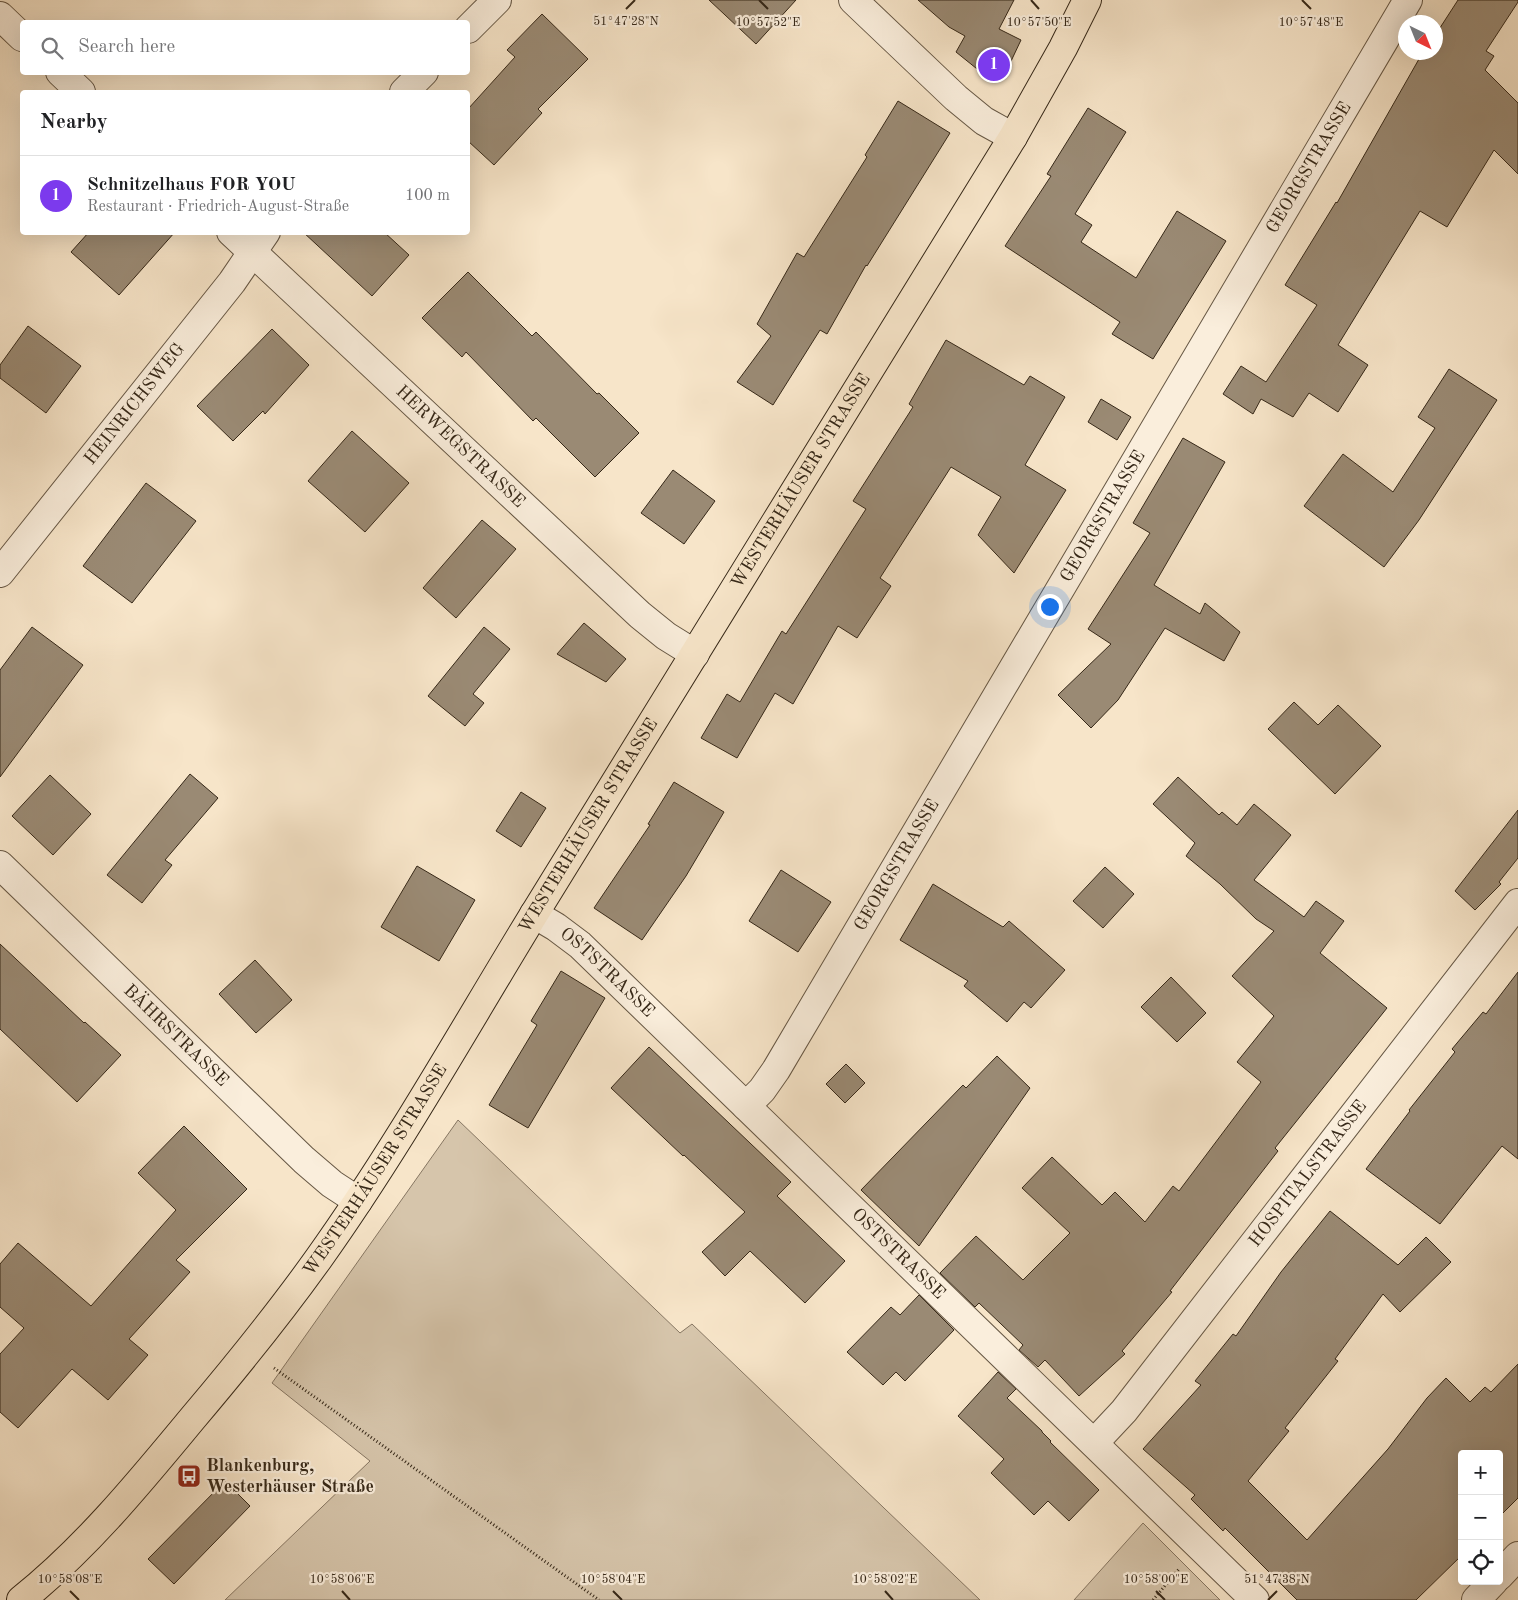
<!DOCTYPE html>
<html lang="en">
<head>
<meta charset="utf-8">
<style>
	body { margin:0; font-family:"Old Standard TT",serif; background:#f2f2f2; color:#202124 }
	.controls { position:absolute; right:15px; bottom:15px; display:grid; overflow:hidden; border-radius:5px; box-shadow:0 5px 20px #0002 }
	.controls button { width:45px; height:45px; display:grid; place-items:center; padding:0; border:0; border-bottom:1px solid #e0e0e0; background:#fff; color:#202124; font:25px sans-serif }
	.compass { position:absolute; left:1398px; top:15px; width:45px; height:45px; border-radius:50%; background:#fff; box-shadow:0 5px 20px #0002; rotate:137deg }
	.you { position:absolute; left:1049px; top:606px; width:18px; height:18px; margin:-12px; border:4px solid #fff; border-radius:50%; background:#1a73e8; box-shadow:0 0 0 8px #1a73e833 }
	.badge { display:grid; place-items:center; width:32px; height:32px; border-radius:50%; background:#7c3aed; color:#fff; font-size:16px; font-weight:700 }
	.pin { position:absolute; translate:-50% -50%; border:2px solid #fff; box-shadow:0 1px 5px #0006 }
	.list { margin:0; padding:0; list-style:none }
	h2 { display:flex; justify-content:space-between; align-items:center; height:65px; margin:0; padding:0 20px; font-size:21px }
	h2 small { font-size:16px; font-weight:400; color:#757577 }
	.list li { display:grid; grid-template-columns:32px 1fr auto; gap:15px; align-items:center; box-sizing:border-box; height:80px; padding:0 20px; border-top:1px solid #e0e0e0 }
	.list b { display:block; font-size:19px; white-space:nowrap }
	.list p { margin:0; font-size:16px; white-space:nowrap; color:#757577 }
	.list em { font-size:16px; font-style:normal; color:#757577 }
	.icon { flex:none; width:28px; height:28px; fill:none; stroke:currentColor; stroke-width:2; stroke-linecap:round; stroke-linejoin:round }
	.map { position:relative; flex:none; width:1518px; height:1600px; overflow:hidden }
	.search { position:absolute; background:#fff; box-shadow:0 5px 20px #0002; left:20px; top:20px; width:450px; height:55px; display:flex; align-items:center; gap:12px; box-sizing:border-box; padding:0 18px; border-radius:5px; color:#757577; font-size:19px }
	.panel { position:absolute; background:#fff; box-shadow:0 5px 20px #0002; left:20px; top:90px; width:450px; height:145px; border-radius:5px }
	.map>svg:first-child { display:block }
</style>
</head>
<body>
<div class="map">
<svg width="1518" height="1600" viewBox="0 0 1518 1600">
	<rect width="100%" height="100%" fill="#f7e5c9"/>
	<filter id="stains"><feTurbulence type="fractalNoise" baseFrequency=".004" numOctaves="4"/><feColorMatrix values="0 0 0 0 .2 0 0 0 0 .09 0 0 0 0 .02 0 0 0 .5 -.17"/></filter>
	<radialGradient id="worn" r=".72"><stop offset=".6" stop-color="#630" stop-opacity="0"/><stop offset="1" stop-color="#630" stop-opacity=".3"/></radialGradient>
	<g fill="#d6c5ab" stroke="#867662">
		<polygon points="458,1120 680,1333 692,1324 980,1600 225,1600 370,1461 272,1383"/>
		<polygon points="1143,1523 1220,1600 1074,1600"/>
	</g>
	<g fill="#9a8a74" stroke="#362818">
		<polygon points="709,0 796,0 756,44"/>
		<polygon points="918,0 1014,0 999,29 1021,40 1004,76 992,81 956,52 965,36 949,27"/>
		<polygon points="1458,0 1518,0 1518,2 1486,51 1494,56 1485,70 1518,103 1518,174 1494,150 1447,227 1420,211 1338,345 1368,365 1338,412 1309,393 1293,417 1261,399 1253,414 1223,394 1241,366 1266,382 1317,305 1285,285 1336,202 1337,203 1423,52 1436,52 1436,34"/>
		<polygon points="542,14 588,59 538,109 542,113 494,165 468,141 468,109 515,57 507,50"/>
		<polygon points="898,101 950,133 867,266 866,265 827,334 820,330 773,405 737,382 771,336 757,324 797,253 804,257 867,157 865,155"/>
		<polygon points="1088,108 1126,132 1075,214 1092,225 1081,242 1136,278 1177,211 1226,241 1153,359 1112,334 1120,322 1005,246 1051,176 1047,174"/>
		<polygon points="89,232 175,232 119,295 71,252"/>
		<polygon points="303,232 384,232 409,255 372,296"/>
		<polygon points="468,272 532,336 536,332 597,394 599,393 639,433 595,477 536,418 533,421 466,352 462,357 422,318"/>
		<polygon points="28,326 81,366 46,413 0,378 0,365"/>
		<polygon points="272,329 309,365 265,414 263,411 233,441 197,406"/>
		<polygon points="946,340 1024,385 1030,376 1065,397 1025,465 1066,490 1014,573 978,535 1001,497 951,467 880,578 891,586 857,638 838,626 793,704 775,693 737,758 701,738 727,694 740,702 782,631 786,634 866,509 853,501 913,407 909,404"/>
		<polygon points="1449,369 1497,400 1419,520 1384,567 1304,506 1343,454 1393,492 1435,428 1418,417"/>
		<polygon points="1101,399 1131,417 1117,440 1088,422"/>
		<polygon points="352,431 409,483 365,532 308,481"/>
		<polygon points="1183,438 1225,462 1154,585 1200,614 1205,603 1240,632 1224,661 1165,628 1118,700 1091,728 1058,695 1111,644 1088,629 1150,533 1133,523"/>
		<polygon points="673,470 715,501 684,544 641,513"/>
		<polygon points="146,483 196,521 132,603 83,566"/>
		<polygon points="482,520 516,549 456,618 423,588"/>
		<polygon points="584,623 626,659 606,682 557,654"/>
		<polygon points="32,627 83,665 0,777 0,670"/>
		<polygon points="484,627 510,649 473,694 484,703 465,726 428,696"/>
		<polygon points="1294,702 1318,725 1338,705 1381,746 1335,794 1268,729"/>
		<polygon points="190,774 218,798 165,860 172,865 142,903 107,875"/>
		<polygon points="50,775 91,814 53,855 12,816"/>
		<polygon points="1178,777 1219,815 1222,812 1237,825 1254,804 1291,835 1254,880 1304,917 1316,901 1344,921 1320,953 1387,1008 1275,1148 1278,1151 1170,1291 1172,1292 1122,1351 1125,1354 1079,1396 1045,1360 1038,1367 1019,1350 1023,1345 979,1303 975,1307 940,1273 976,1236 1023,1280 1070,1233 1022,1188 1052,1157 1102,1205 1115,1192 1145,1222 1173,1186 1179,1191 1261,1082 1237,1062 1274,1016 1232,976 1274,931 1256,919 1220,884 1186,856 1195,843 1153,804"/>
		<polygon points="674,782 724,812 686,876 642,940 594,908 650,825 648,824"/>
		<polygon points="521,792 546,808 521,847 496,831"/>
		<polygon points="1518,810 1518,858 1499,882 1501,884 1475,910 1455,891"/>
		<polygon points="417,866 475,900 439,961 381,927"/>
		<polygon points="1105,867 1134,894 1103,928 1073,901"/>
		<polygon points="781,870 831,902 798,952 749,921"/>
		<polygon points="933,884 1003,927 1009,921 1065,970 1031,1008 1024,1002 1007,1022 964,986 968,981 900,940"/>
		<polygon points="0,944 84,1023 85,1022 121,1055 77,1102 0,1029"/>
		<polygon points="255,960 292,1000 256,1033 219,994"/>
		<polygon points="561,971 605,998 528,1128 489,1105 537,1025 531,1021"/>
		<polygon points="1518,972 1518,1159 1502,1146 1440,1224 1366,1169 1410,1111 1409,1110 1455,1052 1452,1049 1483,1012 1486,1014"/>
		<polygon points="1171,977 1206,1013 1177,1042 1141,1007"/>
		<polygon points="649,1047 791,1182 777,1196 845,1261 805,1303 750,1251 725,1276 702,1252 745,1212 684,1155 683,1156 611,1088"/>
		<polygon points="997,1056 1030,1088 919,1246 861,1190 963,1085 966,1088"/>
		<polygon points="846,1064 865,1083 845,1103 826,1084"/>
		<polygon points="184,1126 247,1189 176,1260 190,1272 129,1339 148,1355 108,1400 72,1369 18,1428 0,1412 0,1354 24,1328 0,1307 0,1264 18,1243 91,1306 176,1210 138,1173"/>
		<polygon points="1330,1211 1398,1265 1426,1237 1451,1262 1400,1312 1383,1294 1335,1359 1338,1361 1285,1428 1289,1431 1248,1481 1307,1540 1388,1449 1427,1398 1446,1378 1470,1402 1485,1387 1491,1392 1518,1364 1518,1498 1499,1517 1499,1454 1462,1454 1462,1555 1416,1600 1297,1600 1225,1528 1223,1531 1191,1499 1195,1495 1143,1449 1201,1385 1195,1381 1233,1334 1236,1336 1281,1272"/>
		<polygon points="919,1295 954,1330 905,1381 896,1372 883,1385 847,1352 891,1307 900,1315"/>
		<polygon points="998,1372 1016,1389 1007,1398 1042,1431 1042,1432 1051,1441 1050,1442 1099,1490 1069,1521 1048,1501 1034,1515 991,1473 1004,1459 958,1416"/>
		<polygon points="225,1481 250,1506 174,1584 148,1559"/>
	</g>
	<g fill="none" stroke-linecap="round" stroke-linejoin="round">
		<g stroke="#665744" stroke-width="30">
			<g id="minor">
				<polyline points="853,0 956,98 984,121 1013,137"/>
				<polyline points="0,16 22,37"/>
				<polyline points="468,29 497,0"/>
				<polyline points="60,72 81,92"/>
				<polyline points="404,92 424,72"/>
				<path id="s1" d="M231 232 640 615 666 636 695 654"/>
				<path id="s2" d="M0 573 232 282 266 232"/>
				<path id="s3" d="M0 865 304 1160 332 1184 358 1201"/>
				<path id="s4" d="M534 914 556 927 580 945 1255 1600"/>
				<path id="s5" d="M746 1106 762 1090 776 1070 1408 0"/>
				<path id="s6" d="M1094 1443 1124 1411 1518 903"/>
				<polyline points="1499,1576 1518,1556"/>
				<polyline points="1476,1600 1494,1581"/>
			</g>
		</g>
		<g stroke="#362818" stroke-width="30">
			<g id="major">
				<path id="s7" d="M21 1600C86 1548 139 1483 192 1419 236 1367 279 1314 319 1258 398 1147 465 1027 536 911 695 653 854 395 1013 137L1063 48 1087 0"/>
			</g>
		</g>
		<g stroke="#362818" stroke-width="3" stroke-dasharray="1 2.5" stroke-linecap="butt">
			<polyline points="274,1368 599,1600"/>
			<polyline points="1153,1600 1179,1569"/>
		</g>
		<use href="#minor" stroke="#faeedc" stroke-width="28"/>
		<use href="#major" stroke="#f7e5c9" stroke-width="28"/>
	</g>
	<path fill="none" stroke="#362818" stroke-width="2" d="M759 0 768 9M1031 0 1039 9M1302 0 1311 9M626 9 635 0M70 1591 79 1600M342 1591 350 1600M613 1591 622 1600M885 1591 893 1600M1156 1591 1165 1600M1268 1600 1277 1591"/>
	<defs>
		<g id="bus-square" transform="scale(1.25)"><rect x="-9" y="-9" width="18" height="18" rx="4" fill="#8f2418" stroke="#faeedc"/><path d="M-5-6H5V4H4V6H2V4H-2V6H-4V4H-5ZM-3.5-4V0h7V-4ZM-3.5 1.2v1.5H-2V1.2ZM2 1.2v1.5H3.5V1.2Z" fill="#fff"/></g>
	</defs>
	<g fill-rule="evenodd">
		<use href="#bus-square" x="189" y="1476"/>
	</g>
	<g text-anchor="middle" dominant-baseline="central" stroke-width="4.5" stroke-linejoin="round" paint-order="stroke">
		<g font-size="18" fill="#362818" stroke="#faeedc">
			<text stroke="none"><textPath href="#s5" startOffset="1095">GEORGSTRASSE</textPath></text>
			<text stroke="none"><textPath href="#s2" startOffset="216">HEINRICHSWEG</textPath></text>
			<text stroke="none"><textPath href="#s1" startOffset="314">HERWEGSTRASSE</textPath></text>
			<text stroke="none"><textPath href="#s7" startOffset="1369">WESTERHÄUSER STRASSE</textPath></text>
			<text stroke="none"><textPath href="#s5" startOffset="690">GEORGSTRASSE</textPath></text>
			<text stroke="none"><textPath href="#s7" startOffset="964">WESTERHÄUSER STRASSE</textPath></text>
			<text stroke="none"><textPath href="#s5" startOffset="285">GEORGSTRASSE</textPath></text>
			<text stroke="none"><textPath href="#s4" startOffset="94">OSTSTRASSE</textPath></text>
			<text stroke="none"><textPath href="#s3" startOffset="245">BÄHRSTRASSE</textPath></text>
			<text stroke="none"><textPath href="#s7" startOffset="559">WESTERHÄUSER STRASSE</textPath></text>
			<text stroke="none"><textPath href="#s6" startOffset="344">HOSPITALSTRASSE</textPath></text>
			<text stroke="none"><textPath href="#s4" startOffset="499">OSTSTRASSE</textPath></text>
		</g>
		<g font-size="18" font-weight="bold" fill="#362818" stroke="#faeedc" text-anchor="start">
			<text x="206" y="1466">Blankenburg,<tspan x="206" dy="21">Westerhäuser Straße</tspan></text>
		</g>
	</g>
	<g font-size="12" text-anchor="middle" fill="#362818" stroke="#faeedc" stroke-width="4.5" stroke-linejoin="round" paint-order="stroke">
		<text x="626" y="25">51°47'28"N</text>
		<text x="768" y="26">10°57'52"E</text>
		<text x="1039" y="26">10°57'50"E</text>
		<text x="1311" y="26">10°57'48"E</text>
		<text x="70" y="1583">10°58'08"E</text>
		<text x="342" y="1583">10°58'06"E</text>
		<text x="613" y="1583">10°58'04"E</text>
		<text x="885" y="1583">10°58'02"E</text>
		<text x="1156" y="1583">10°58'00"E</text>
		<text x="1277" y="1583">51°47'38"N</text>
	</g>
	<rect width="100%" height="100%" filter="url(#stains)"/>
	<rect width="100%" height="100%" fill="url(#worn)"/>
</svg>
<div class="controls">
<button>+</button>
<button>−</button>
<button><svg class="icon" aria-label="locate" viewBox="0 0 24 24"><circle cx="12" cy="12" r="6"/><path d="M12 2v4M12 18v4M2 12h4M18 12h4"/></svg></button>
</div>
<svg class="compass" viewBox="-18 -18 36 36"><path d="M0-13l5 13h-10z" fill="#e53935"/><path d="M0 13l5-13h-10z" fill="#757577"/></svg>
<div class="you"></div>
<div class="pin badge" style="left:994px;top:65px">1</div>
<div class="search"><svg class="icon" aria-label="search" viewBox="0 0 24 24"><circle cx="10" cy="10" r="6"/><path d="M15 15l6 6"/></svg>Search here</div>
<section class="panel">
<h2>Nearby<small></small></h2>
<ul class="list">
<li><span class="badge">1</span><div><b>Schnitzelhaus FOR YOU</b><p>Restaurant · Friedrich-August-Straße</p></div><em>100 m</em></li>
</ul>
</section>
</div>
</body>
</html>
